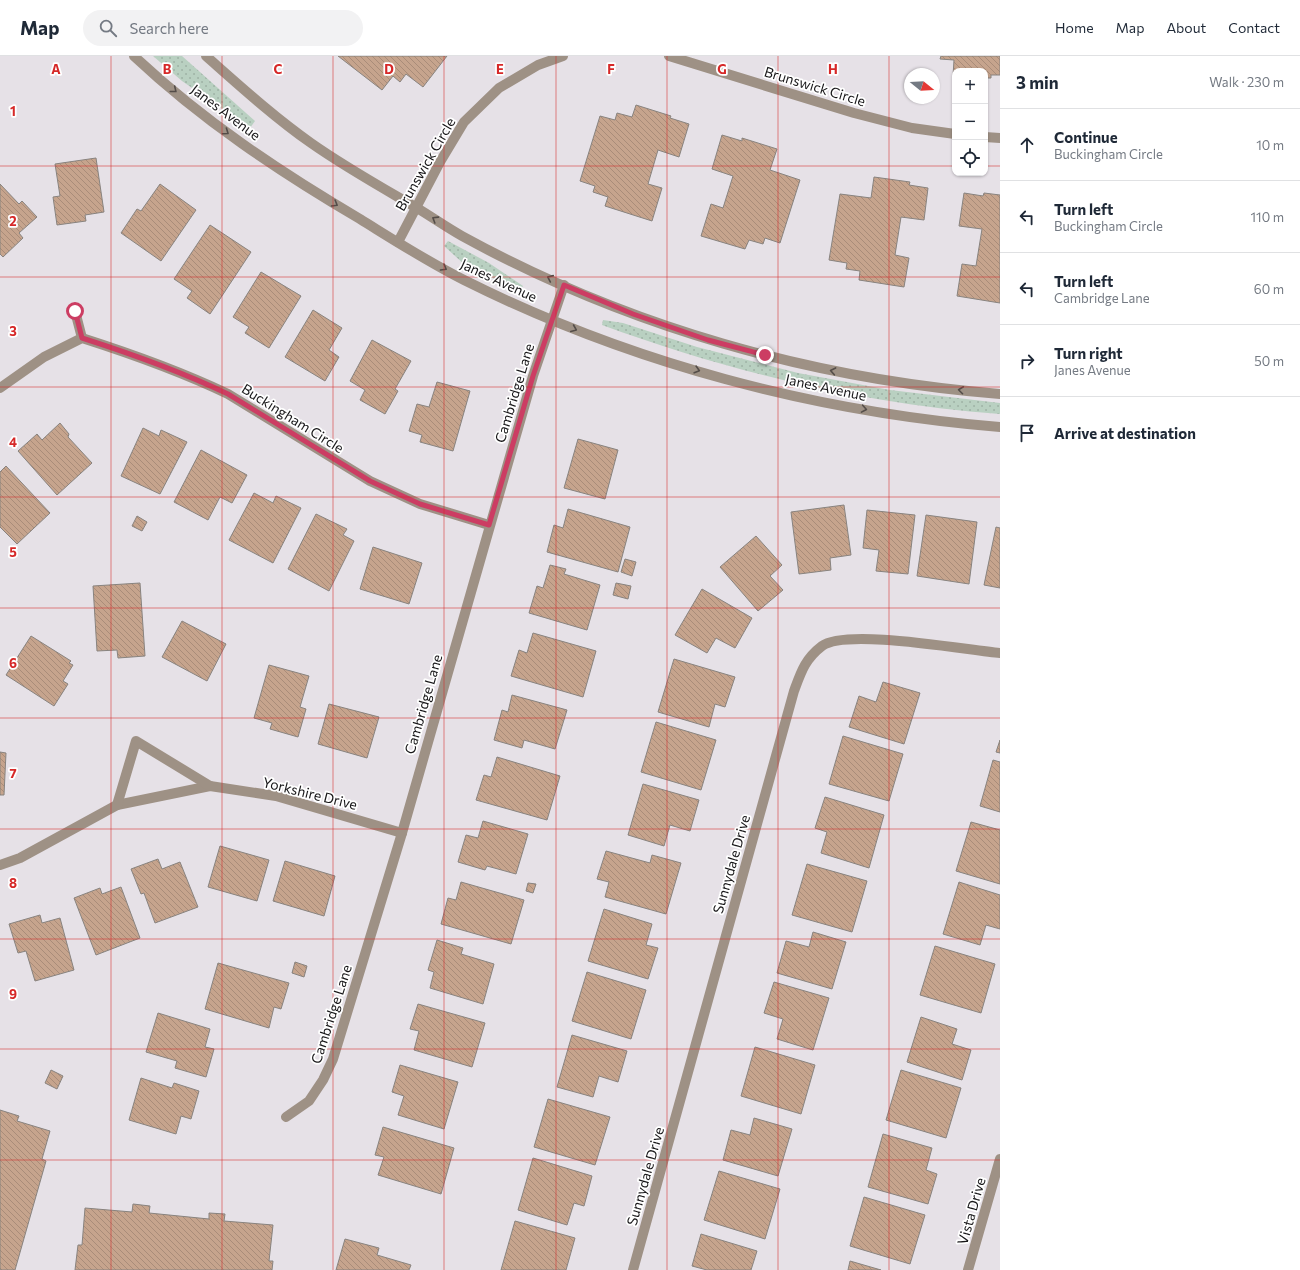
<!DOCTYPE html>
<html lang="en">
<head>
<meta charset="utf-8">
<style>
	body { margin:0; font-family:Commissioner,sans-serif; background:#f2f2f3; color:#1f2937 }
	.controls { position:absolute; right:12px; top:12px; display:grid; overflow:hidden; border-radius:8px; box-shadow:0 1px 3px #0004 }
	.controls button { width:36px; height:36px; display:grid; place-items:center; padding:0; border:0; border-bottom:1px solid #e0e1e3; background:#fff; color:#1f2937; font:20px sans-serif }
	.compass { position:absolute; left:904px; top:12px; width:36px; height:36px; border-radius:50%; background:#fff; box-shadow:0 1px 3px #0004; rotate:108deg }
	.stop { position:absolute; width:12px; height:12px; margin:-9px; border:3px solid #cc3d63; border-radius:50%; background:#fff }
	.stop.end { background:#cc3d63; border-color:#fff; box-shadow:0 1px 4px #0008 }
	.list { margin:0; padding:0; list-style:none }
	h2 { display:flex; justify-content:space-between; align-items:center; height:52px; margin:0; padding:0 16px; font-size:17px }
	h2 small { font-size:13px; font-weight:400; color:#747a83 }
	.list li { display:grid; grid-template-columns:26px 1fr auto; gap:12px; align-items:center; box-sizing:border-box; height:72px; padding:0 16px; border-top:1px solid #e0e1e3 }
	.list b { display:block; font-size:15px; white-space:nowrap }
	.list p { margin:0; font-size:13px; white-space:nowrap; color:#747a83 }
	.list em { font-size:13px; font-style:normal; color:#747a83 }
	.icon { flex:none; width:22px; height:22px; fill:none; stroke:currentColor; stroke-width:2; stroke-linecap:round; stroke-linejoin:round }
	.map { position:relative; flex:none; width:1000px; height:1214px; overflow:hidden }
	header { display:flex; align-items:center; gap:24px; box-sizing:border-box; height:56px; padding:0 20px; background:#fff; border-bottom:1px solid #e0e1e3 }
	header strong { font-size:19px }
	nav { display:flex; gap:22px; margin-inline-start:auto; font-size:14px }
	.search { width:280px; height:36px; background:#f2f2f3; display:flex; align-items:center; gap:10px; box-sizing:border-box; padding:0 14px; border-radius:22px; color:#747a83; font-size:15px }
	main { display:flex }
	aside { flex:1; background:#fff }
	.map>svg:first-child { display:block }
</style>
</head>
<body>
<header>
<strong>Map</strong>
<div class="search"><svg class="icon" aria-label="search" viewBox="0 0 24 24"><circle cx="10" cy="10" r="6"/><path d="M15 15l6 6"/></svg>Search here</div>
<nav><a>Home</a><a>Map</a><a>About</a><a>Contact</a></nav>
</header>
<main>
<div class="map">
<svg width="1000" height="1214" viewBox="0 0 1000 1214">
	<defs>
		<pattern id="grass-dots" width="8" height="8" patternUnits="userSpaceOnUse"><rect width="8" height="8" fill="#b9d0c1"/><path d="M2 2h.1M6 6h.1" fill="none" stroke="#9eb2a5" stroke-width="1.8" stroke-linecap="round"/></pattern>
		<pattern id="building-back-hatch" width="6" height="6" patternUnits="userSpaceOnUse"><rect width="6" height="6" fill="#c6a48d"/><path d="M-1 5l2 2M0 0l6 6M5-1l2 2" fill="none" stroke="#a98c79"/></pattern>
	</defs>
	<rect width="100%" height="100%" fill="#e6e1e7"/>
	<g fill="url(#grass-dots)">
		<polygon points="153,0 182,0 255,65 250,72 182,25"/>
		<polygon points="448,185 489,207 523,230 520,235 465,209 444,190"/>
		<path d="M603 264 623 267 697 291 798 317 890 334 1000 347V358C864 348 730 316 602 269Z"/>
	</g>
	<g fill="url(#building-back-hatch)" stroke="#88837f">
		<polygon points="338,0 447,0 423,31 406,18 400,26 393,20 382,34"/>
		<polygon points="941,0 1000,0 1000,19 991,19 991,22 985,22 985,15 955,15 955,20 953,20 954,4 940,3"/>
		<polygon points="636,49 671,60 670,62 689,68 679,101 658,94 648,128 662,132 652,165 605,150 608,141 593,136 595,130 580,125 600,60 615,64 617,57 632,61"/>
		<polygon points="722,79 742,85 742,82 777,93 770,114 800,124 780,187 765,182 763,188 749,184 745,193 701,180 711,148 723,152 733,120 712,113"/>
		<polygon points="96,102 104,156 85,159 86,165 57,169 53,141 60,140 55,108"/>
		<polygon points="874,121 910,126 909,129 928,132 924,164 901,161 895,199 909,202 904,231 859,224 860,215 846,213 847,207 829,204 840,138 871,142"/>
		<polygon points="0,128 19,148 22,145 37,161 19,177 23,182 3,201 0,198"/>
		<polygon points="160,128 196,154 161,205 121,177 137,153 141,155"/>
		<polygon points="964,137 983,140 984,137 1000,139 1000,247 957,240 962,208 976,210 982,173 959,170"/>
		<polygon points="210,169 251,196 210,258 187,242 192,235 174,223"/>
		<polygon points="261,216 301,240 269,292 245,277 249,271 233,261"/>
		<polygon points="313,254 342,272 329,294 339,301 325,325 285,301"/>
		<polygon points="372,284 411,305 395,333 398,335 385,358 360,344 365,334 350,325"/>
		<polygon points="437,326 470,335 453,395 420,386 422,379 409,375 417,348 429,351"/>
		<polygon points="60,367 69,378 68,381 92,407 57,439 18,395 37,378 42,384"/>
		<polygon points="143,372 159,380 161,374 187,386 160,438 121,420"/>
		<polygon points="578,383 618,394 605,443 564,432"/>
		<polygon points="201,394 247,419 232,447 220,441 208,464 174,446"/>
		<polygon points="6,410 50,457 17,488 0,471 0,416"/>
		<polygon points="254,437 273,447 276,440 301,452 273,507 229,484"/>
		<polygon points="844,449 851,499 830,502 831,514 799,518 791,456"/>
		<polygon points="568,453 630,471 618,516 547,496 554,469 563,472"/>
		<polygon points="867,454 915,459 908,518 876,515 879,494 863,492"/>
		<polygon points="316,458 347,473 343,479 354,485 329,535 288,513"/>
		<polygon points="926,459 977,466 969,528 917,520"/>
		<polygon points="137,460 147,466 142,475 132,470"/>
		<polygon points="996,471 1000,472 1000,532 984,529"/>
		<polygon points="756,480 782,509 770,520 783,534 758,555 720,511"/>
		<polygon points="373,491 422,507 409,548 360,533"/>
		<polygon points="625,503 636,506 632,520 621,516"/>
		<polygon points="550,509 566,513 564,518 600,529 587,574 529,557 537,530 543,532"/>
		<polygon points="140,527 145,600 118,602 117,594 97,595 93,530"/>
		<polygon points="616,527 631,530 628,543 613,539"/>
		<polygon points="702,533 752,562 735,592 716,582 707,597 675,579"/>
		<polygon points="182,565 226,588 207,625 162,601"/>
		<polygon points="533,577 596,595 583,641 511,620 519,594 527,597"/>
		<polygon points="31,580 71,605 69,607 73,609 63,625 68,628 54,650 6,619"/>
		<polygon points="674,603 735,621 725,651 715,648 709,671 658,656"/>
		<polygon points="269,609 309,620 300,651 306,653 298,681 270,673 272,667 254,662"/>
		<polygon points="883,626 920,637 904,688 849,671 859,640 876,646"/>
		<polygon points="512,639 567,654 555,693 524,684 522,692 494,684 502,654 508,656"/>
		<polygon points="329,648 379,661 367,702 318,688"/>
		<polygon points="656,666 716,684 701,734 641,716"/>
		<polygon points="843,680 903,698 889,745 829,728"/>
		<polygon points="1000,684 1000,697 996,696"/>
		<polygon points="0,696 6,697 4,739 0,739"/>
		<polygon points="497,701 560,720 547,764 476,744 484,719 491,721"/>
		<polygon points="993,704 1000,706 1000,756 980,750"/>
		<polygon points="643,728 699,744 690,775 670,769 664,790 628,779"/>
		<polygon points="825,741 884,759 869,812 821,797 827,776 815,772"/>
		<polygon points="483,765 528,778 516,818 487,810 485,814 458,806 466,779 478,782"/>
		<polygon points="971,766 1000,774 1000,828 956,815"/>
		<polygon points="220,790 269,804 257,845 208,831"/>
		<polygon points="606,795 650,807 652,799 681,807 666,858 605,841 609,826 597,823"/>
		<polygon points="158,803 162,813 180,806 198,851 155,867 144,837 141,838 131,813"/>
		<polygon points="285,805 335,820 324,860 273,845"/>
		<polygon points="807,808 867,825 852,876 792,859"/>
		<polygon points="461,826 524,844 511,888 441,868 448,842 456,844"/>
		<polygon points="959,826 1000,839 1000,873 986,869 980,889 943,878"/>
		<polygon points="528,827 536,828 533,837 526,835"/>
		<polygon points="121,831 140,882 96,899 74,842 100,832 102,838"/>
		<polygon points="604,853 652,868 646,889 658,892 648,923 588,905"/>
		<polygon points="40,859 42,867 60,862 74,914 35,925 26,895 18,897 9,868"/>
		<polygon points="813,876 846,886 832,933 777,917 786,885 809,891"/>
		<polygon points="437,884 463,892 461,898 494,908 483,948 430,932 434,916 428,914"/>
		<polygon points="935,890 995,908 981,957 920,939"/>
		<polygon points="295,906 307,910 304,921 292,917"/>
		<polygon points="218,907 289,927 281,953 274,951 269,972 205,953"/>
		<polygon points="587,916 646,934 631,983 572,965"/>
		<polygon points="774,926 829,942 813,994 777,983 783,963 764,957"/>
		<polygon points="418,948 485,967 472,1011 414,994 419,975 410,973"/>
		<polygon points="158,957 210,973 205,991 214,993 206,1021 175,1012 177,1005 146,996"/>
		<polygon points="921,961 957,973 952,988 971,994 962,1024 907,1006"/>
		<polygon points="572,979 627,995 618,1026 599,1020 593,1041 557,1031"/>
		<polygon points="755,991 815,1009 801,1058 741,1040"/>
		<polygon points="400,1009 458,1026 444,1073 398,1059 404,1040 392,1036"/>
		<polygon points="51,1014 63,1020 57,1033 45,1027"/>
		<polygon points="901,1014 961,1032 946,1082 886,1064"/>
		<polygon points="141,1022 172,1032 174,1027 199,1035 191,1063 181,1060 176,1078 129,1064"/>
		<polygon points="548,1043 610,1061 595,1109 534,1091"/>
		<polygon points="0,1054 19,1060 17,1065 50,1075 42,1103 46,1105 15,1214 0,1214"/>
		<polygon points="754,1062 792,1073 778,1120 723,1104 731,1074 750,1079"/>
		<polygon points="383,1071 454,1092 441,1138 378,1119 384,1101 375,1099"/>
		<polygon points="883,1078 932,1092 926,1114 937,1118 928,1148 868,1131"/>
		<polygon points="533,1102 592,1120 584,1150 574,1147 567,1169 518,1154"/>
		<polygon points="719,1115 780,1133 765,1183 704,1164"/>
		<polygon points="864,1141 925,1159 910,1208 850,1190"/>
		<polygon points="133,1148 150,1150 149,1157 209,1163 209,1157 225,1158 224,1165 273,1169 269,1205 273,1205 272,1214 75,1214 78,1189 82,1189 85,1152 132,1156"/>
		<polygon points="515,1165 575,1182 566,1214 501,1214"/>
		<polygon points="701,1178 757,1195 751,1214 707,1214 692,1210"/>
		<polygon points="345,1183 379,1192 377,1199 411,1209 409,1214 336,1214"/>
		<polygon points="850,1205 881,1214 848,1214"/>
	</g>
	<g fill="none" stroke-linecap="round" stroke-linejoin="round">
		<g stroke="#9e9185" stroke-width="10">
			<path d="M134 0C202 64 280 116 360 163 394 184 428 206 464 224 630 307 815 356 1000 371"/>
			<path d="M206 0C240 30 274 61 311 87 345 111 381 131 417 152 432 161 446 171 462 180 628 271 812 323 1000 338"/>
			<polyline points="669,0 854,57 912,72 955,78"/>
			<polyline points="985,81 1000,82"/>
			<polyline points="398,186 440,106 464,66 499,32 538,9 563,0"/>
			<polyline points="75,255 82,282"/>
			<path d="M0 332 44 301 82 282C132 298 180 315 228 338L370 425 420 448 489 469"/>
			<polyline points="117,749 210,730"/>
			<polyline points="0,809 20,802 117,749 136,685 210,730 276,740 402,777"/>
			<polyline points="286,1061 309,1045 323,1024 333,1003 402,777 533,320 564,229"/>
			<path d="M633 1214 794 635C801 616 805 603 822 590 846 572 966 594 1000 597"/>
			<polyline points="968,1214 1000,1103"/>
		</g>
	</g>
	<defs><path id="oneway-chevron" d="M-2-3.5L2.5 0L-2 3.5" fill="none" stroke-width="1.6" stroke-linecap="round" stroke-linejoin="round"/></defs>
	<g stroke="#544d49">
		<use href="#oneway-chevron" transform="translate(174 34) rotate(39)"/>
		<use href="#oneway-chevron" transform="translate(226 76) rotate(35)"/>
		<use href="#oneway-chevron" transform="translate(335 148) rotate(31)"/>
		<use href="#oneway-chevron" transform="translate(435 163) rotate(-148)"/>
		<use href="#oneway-chevron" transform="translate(444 212) rotate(30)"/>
		<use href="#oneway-chevron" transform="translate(550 222) rotate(-156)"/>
		<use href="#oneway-chevron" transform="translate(574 273) rotate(23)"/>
		<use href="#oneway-chevron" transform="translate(697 314) rotate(16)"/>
		<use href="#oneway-chevron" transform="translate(833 315) rotate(-169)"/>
		<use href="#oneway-chevron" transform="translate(961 334) rotate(-173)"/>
		<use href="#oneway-chevron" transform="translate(864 353) rotate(10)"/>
	</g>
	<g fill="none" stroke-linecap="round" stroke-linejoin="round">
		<path stroke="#cc3d63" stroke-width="5" d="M75 255 82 282C132 298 180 315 228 338L370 425 420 448 489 469 533 320 564 229 633 258 708 284 765 299"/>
	</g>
	<path fill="none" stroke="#d62828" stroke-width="1" stroke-opacity="0.55" d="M111 0V1214M222 0V1214M333 0V1214M444 0V1214M556 0V1214M667 0V1214M778 0V1214M889 0V1214M0 110H955M985 110H1000M0 221H1000M0 331H1000M0 441H1000M0 552H1000M0 662H1000M0 773H1000M0 883H1000M0 993H1000M0 1104H1000"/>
	<g text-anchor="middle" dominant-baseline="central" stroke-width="3.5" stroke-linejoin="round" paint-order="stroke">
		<g font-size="14" fill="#171618" stroke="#fff">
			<text transform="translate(815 30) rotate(17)">Brunswick Circle</text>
			<text transform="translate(226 56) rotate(37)">Janes Avenue</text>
			<text transform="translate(425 108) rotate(-60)">Brunswick Circle</text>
			<text transform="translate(499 224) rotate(25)">Janes Avenue</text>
			<text transform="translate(826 331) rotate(12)">Janes Avenue</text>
			<text transform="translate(514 337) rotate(-73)">Cambridge Lane</text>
			<text transform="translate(293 362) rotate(32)">Buckingham Circle</text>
			<text transform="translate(423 648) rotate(-74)">Cambridge Lane</text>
			<text transform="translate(310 737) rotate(14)">Yorkshire Drive</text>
			<text transform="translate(731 808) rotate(-74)">Sunnydale Drive</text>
			<text transform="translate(331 958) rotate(-72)">Cambridge Lane</text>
			<text transform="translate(645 1120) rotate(-74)">Sunnydale Drive</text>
			<text transform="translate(971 1155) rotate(-74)">Vista Drive</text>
		</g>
	</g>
	<g font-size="13" text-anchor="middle" font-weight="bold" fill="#d62828" stroke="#fff" stroke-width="3.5" stroke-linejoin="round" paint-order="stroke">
		<text x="56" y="18">A</text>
		<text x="167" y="18">B</text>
		<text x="278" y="18">C</text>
		<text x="389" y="18">D</text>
		<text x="500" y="18">E</text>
		<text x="611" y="18">F</text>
		<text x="722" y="18">G</text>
		<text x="833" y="18">H</text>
		<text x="13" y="60">1</text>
		<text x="13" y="170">2</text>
		<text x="13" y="280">3</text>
		<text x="13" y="391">4</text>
		<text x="13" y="501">5</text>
		<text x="13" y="612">6</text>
		<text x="13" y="722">7</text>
		<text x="13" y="832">8</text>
		<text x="13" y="943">9</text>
	</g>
</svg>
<div class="controls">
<button>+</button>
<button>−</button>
<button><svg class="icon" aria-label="locate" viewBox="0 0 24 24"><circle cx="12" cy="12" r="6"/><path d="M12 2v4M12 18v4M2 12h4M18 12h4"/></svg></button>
</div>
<svg class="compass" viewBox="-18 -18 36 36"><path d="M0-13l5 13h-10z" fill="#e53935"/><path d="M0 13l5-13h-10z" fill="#747a83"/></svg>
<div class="stop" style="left:75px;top:255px"></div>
<div class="stop end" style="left:765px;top:299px"></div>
</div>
<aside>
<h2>3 min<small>Walk · 230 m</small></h2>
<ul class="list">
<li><svg class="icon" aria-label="ahead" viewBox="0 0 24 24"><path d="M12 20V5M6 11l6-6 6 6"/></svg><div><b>Continue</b><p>Buckingham Circle</p></div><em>10 m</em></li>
<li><svg class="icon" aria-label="left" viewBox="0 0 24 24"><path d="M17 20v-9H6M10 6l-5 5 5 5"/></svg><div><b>Turn left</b><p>Buckingham Circle</p></div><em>110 m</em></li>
<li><svg class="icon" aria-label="left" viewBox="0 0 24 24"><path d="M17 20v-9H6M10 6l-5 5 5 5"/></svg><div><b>Turn left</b><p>Cambridge Lane</p></div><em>60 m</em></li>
<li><svg class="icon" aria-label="right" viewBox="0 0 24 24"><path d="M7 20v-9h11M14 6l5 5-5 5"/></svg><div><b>Turn right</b><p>Janes Avenue</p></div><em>50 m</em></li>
<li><svg class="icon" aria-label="arrive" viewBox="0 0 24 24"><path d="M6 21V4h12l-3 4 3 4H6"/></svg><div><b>Arrive at destination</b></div></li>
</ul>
</aside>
</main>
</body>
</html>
